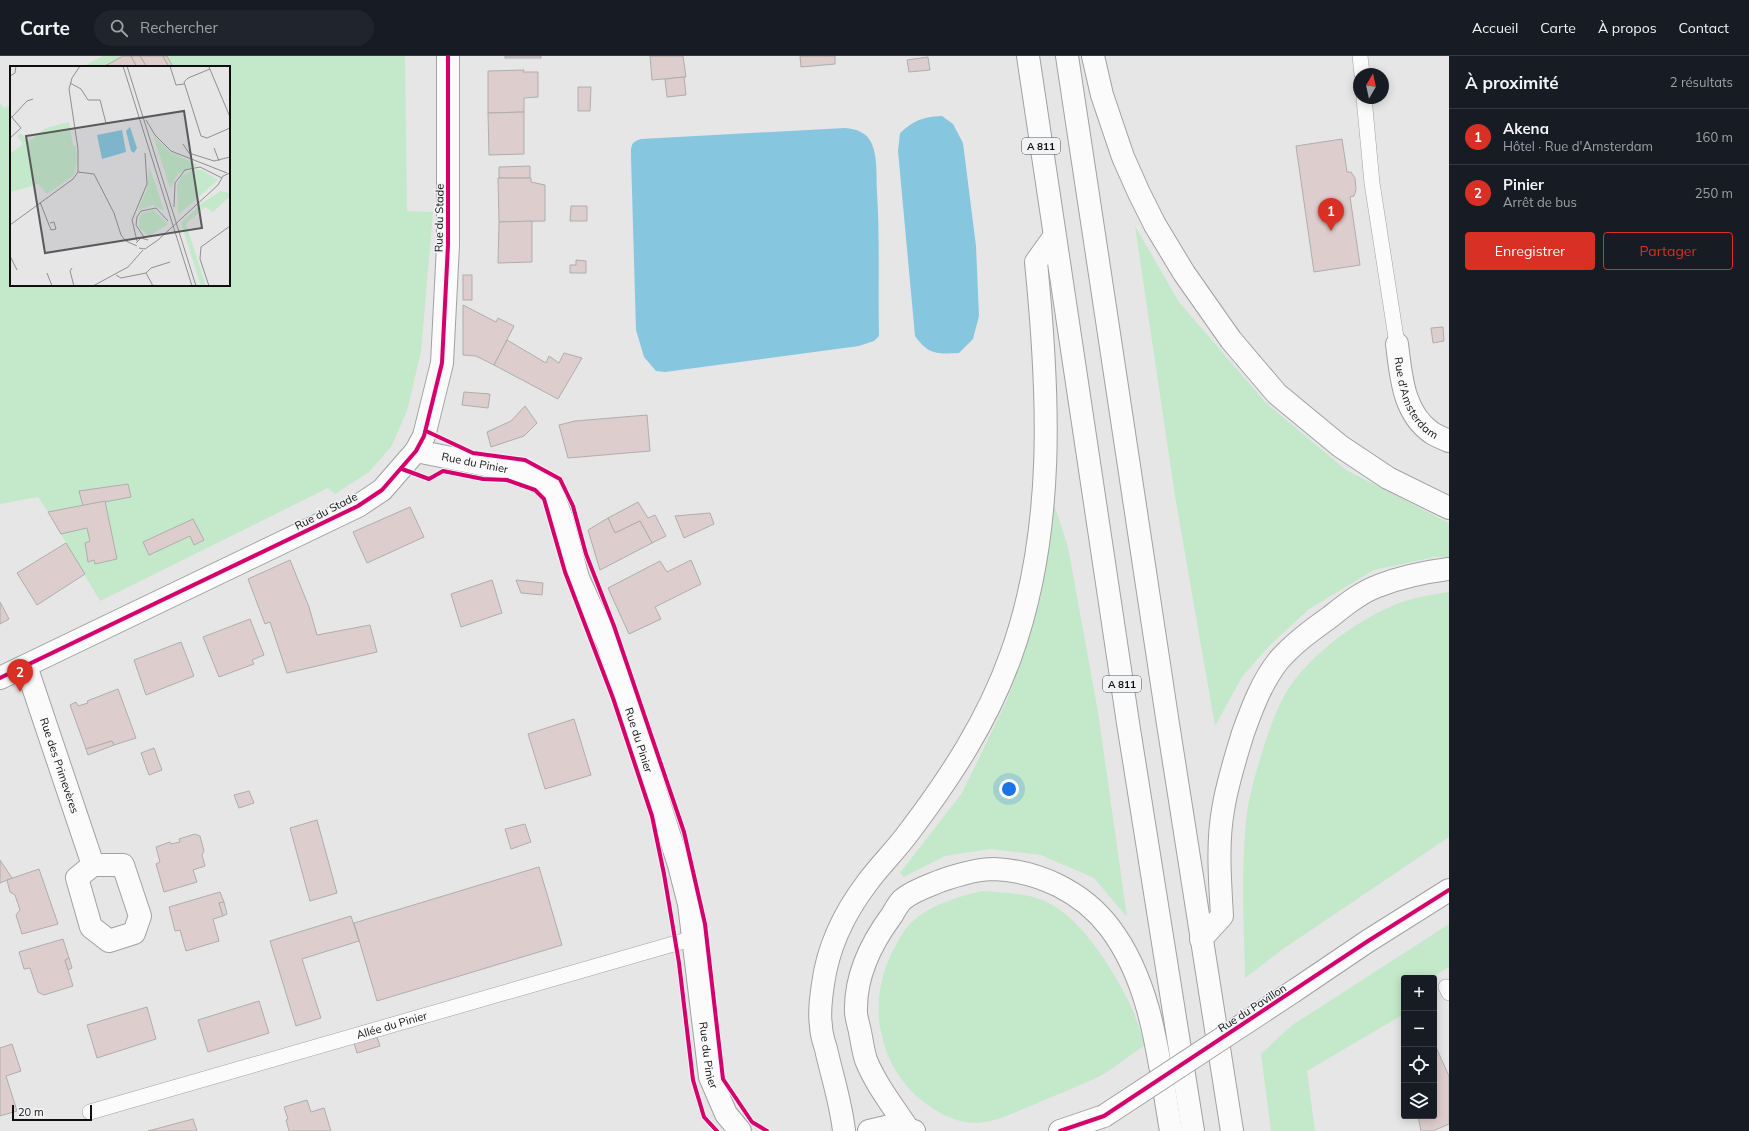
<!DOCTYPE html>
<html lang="fr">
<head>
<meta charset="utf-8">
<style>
	body { margin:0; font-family:Mulish,sans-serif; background:#20242c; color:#f1f3f6 }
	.controls { position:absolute; right:12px; bottom:12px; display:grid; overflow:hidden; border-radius:4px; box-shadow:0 2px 10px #0003 }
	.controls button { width:36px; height:36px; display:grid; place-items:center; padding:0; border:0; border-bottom:1px solid #363941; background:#171b24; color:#f1f3f6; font:20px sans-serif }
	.compass { position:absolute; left:1353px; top:12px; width:36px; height:36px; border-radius:50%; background:#171b24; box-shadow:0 2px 10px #0003; rotate:9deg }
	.scale { position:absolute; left:12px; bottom:10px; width:80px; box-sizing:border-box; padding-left:4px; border:2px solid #0f0f10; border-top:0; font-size:11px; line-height:14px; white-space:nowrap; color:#0f0f10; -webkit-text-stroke:3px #f2f3f5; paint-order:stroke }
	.you { position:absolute; left:1009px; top:733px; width:14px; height:14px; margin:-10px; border:3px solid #fff; border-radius:50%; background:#1a73e8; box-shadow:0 0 0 6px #1a73e833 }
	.badge { display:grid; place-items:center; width:26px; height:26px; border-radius:50%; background:#d93025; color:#fff; font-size:13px; font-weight:700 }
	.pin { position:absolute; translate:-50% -33px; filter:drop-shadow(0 1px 2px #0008) }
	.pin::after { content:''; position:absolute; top:21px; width:14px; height:12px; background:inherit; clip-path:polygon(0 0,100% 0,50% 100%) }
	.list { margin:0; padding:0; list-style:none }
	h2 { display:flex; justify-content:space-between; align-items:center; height:52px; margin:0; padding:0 16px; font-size:17px }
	h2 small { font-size:13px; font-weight:400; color:#9ea1a6 }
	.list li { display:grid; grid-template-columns:26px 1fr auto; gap:12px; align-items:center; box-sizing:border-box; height:56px; padding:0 16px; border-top:1px solid #363941 }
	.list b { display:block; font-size:15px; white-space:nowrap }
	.list p { margin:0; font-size:13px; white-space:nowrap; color:#9ea1a6 }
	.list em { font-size:13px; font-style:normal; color:#9ea1a6 }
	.actions { display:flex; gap:8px; padding:12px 16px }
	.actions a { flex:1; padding:9px 0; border:1px solid #d93025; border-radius:4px; text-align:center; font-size:14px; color:#d93025 }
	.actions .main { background:#d93025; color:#fff }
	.icon { flex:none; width:22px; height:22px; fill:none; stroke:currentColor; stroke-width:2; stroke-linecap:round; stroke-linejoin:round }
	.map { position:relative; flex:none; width:1449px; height:1075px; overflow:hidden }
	header { display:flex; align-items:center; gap:24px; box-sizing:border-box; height:56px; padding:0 20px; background:#171b24; border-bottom:1px solid #363941 }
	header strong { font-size:19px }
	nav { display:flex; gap:22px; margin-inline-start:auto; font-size:14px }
	.search { width:280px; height:36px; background:#20242c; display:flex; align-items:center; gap:10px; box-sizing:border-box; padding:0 14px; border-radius:22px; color:#9ea1a6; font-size:15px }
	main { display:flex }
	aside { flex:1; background:#171b24 }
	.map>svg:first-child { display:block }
</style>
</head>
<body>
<header>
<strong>Carte</strong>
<div class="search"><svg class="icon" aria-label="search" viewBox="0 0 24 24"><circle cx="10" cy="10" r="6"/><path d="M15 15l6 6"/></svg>Rechercher</div>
<nav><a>Accueil</a><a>Carte</a><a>À propos</a><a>Contact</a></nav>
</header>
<main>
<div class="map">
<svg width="1449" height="1075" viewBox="0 0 1449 1075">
	<rect width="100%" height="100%" fill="#e6e6e7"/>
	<g fill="#c4e8ca">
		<polygon points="103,0 405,0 407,155 433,156 421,296 407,355 391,391 369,416 335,438 328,432 100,545 48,456 38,441 0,448 0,47 4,52 11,49 11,229 229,229 229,11 82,11"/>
		<polygon points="1135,170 1179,246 1266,347 1346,414 1449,467 1449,501 1435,501 1374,514 1309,553 1269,590 1242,621 1215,670 1175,440"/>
		<polygon points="1054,448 1068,491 1098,656 1127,861 1094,822 1041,799 990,793 945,800 904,821 900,817 962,737 1007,644 1017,617 1041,539"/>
		<path d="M1449 536V781L1283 893 1245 922C1244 870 1241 817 1246 765 1248 744 1254 723 1260 703 1266 684 1272 664 1281 646 1301 604 1358 562 1402 546 1417 541 1433 538 1449 536Z"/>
		<path d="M982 835C1000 836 1019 837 1036 842 1077 853 1111 911 1129 946 1136 960 1140 975 1145 989 1130 999 1115 1012 1100 1020 1078 1031 1055 1039 1033 1049 1015 1056 997 1066 976 1067 961 1067 946 1061 934 1053 878 1019 863 945 896 889 900 881 906 871 913 865 932 848 958 841 982 835Z"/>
		<polygon points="1449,868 1449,911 1437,918 1434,935 1434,922 1404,922 1404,958 1307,1015 1315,1075 1271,1075 1261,998 1291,970"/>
	</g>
	<g fill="#87c6df">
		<path d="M942 60 953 68 963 87 976 190 979 260 973 283 959 297C936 298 929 299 915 280L898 95 900 77C915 64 922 61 942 60Z"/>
		<path d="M845 72C856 73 867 76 872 88 878 103 876 121 877 136 880 184 878 232 879 280L874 285 859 290 665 316 656 315 644 301 636 274 631 101C631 91 630 86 641 83Z"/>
	</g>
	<g fill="#ddcdcc" stroke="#aeaeae">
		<polygon points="123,0 131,0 137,11 103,11"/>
		<polygon points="131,0 140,0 147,11 137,11"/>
		<polygon points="140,0 163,0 169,11 147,11"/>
		<polygon points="163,0 167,0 173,11 169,11"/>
		<rect x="505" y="0" width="36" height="2"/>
		<polygon points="650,0 683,0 686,21 652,24"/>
		<polygon points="800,0 835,0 835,8 801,11"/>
		<polygon points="928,1 930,14 909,16 907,4"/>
		<polygon points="524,14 523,16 538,16 538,41 524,42 524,56 488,57 488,15"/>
		<polygon points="684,21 686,39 667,41 665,23"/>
		<polygon points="578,31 591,31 590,55 578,55"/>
		<polygon points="524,56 524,98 489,99 488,57"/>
		<polygon points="1342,83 1347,116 1351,116 1355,122 1356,134 1354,140 1350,141 1360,209 1314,216 1296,90"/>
		<polygon points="530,110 530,122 499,122 499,111"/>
		<polygon points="498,122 531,122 531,126 545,129 545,165 499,166"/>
		<polygon points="571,150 587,150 587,165 570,165"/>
		<polygon points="532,165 532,206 498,207 499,166"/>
		<polygon points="576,204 586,205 586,217 570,217 570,209 576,209"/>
		<rect x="463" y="219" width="9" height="25"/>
		<polygon points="463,249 496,266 498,262 514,270 494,309 476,300 463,299"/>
		<polygon points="1443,271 1444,285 1433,287 1431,272"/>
		<polygon points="507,284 546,307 549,300 559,307 564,297 582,302 558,343 494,309"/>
		<polygon points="464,336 490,338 488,352 462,349"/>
		<polygon points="525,350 537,367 524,380 491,391 487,376 511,365"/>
		<polygon points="647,359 650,395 568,402 559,369 575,365"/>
		<polygon points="128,428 131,441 83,450 79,435"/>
		<polygon points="105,445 117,503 95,508 94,504 88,506 85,487 90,485 87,472 61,478 48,456"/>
		<polygon points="638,446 648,462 655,459 666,480 652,487 640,465 615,477 608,462"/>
		<polygon points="410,451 424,481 367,507 353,476"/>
		<polygon points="710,457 714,468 684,482 675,460"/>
		<polygon points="608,462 615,477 640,465 652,487 600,514 588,474"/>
		<polygon points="193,463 204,484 194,489 190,480 149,499 143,486"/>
		<polygon points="66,487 85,518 37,549 17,517"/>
		<polygon points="290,504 309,551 317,579 370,569 377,596 287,617 270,566 265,568 248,523"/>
		<polygon points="691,504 701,528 655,551 661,563 629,578 608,532 660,505 667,516"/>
		<polygon points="492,524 502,557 461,571 451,538"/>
		<polygon points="516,524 543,527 542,539 521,537"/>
		<polygon points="0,546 9,563 0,568"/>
		<polygon points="250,563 264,599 252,604 254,608 219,621 203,581"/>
		<polygon points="181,586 194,620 146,639 134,604"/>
		<polygon points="118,633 136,682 114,689 112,685 86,693 70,649 76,646 78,650 88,647 87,645"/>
		<polygon points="574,663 591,719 545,733 528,678"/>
		<polygon points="112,685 114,689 88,699 86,693"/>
		<polygon points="154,692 162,714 149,719 141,697"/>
		<polygon points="249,735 254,747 239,752 234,739"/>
		<polygon points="317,764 337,837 310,845 290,772"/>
		<polygon points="525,768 531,786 511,793 505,773"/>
		<polygon points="195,778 200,780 204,795 202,799 205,810 193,814 197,826 164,836 156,808 160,806 156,791 170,786 171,788 180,786 179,783"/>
		<polygon points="0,804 12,822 0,827"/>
		<polygon points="539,811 562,889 377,945 354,867"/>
		<polygon points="39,813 58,868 22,878 16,859 20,854 15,839 10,836 7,824"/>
		<polygon points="220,836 224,846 219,847 223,860 213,863 219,885 186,895 180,874 175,875 169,851"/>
		<polygon points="224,846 227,858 223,860 219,847"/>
		<polygon points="351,860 359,885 302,903 321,962 296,970 270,885"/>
		<polygon points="63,883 69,902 65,904 73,930 44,939 38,936 30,912 24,913 19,896"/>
		<polygon points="69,902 72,912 68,914 65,904"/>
		<polygon points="259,945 269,977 208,996 198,964"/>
		<polygon points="147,951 156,983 97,1002 87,969"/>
		<polygon points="377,981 380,990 357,997 354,987"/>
		<polygon points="1434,987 1449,1020 1449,1068 1433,1075 1421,1075 1418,1060 1434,1060"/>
		<polygon points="12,988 21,1015 6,1020 17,1055 0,1060 0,992"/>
		<polygon points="307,1044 311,1056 324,1052 331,1075 289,1075 286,1064 288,1063 284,1051"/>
		<polygon points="193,1063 197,1075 148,1075"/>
	</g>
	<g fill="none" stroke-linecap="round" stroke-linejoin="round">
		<g stroke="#a1a1a2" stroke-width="16">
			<g id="service">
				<polyline points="1360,0 1362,18"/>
				<polyline points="1364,42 1372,127 1397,288"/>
				<polyline points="1446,931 1449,937"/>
				<path id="s1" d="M90 1056 694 882"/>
			</g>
		</g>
		<g stroke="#a1a1a2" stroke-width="24">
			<g id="minor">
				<path id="s2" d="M1397 288C1401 320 1403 357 1432 377 1437 380 1444 383 1449 385"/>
				<path id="s3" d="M416 395 521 416 551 433 562 463 578 522 608 588 679 809 689 848 710 1021 726 1058 740 1075"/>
				<path id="s4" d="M26 610 93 809 77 822 91 871 109 885 134 877 140 860 123 809H93"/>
				<polyline points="0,622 358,450 382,434 416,395 424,380 442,307 448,189 448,0"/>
			</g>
		</g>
		<g stroke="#a1a1a2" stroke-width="24">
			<g id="tertiary">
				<polyline points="1294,935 1368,885 1449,834"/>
				<polyline points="869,1075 890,1070 914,1075"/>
				<polyline points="1060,1075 1104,1060"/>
			</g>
		</g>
		<g stroke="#a1a1a2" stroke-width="24">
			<g id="motorway">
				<polyline points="1028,0 1128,667 1193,1075"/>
				<polyline points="1067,0 1168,668 1232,1075"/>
				<polyline points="1093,0 1102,39 1123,101 1139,137 1155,169 1184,217 1231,284 1277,338 1340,390 1388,422 1449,452"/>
				<path d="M1201 883 1222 860C1220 825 1217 788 1223 754 1227 728 1235 703 1243 677 1252 652 1262 625 1279 604 1294 587 1312 574 1330 561 1344 550 1361 536 1378 530 1401 521 1425 516 1449 513"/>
				<path d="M908 1073C893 1050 876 1029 866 1004 863 995 862 985 860 976 859 969 855 960 856 952 856 918 872 886 892 859 895 854 898 848 902 844 912 835 928 830 940 825 957 819 976 813 994 813 1039 815 1083 836 1110 872 1153 929 1159 1007 1171 1075"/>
				<path d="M844 1075C841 1047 832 1020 826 993 824 986 821 978 821 970 819 958 821 941 823 928 828 891 845 856 867 827 880 809 896 794 909 776 950 722 988 664 1011 599 1056 474 1049 336 1036 206L1054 181"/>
			</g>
		</g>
		<use href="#service" stroke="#fbfbfb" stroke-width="15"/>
		<use href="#minor" stroke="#fbfbfb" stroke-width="22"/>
		<use href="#tertiary" stroke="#fbfbfb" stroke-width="22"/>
		<use href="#motorway" stroke="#fbfbfb" stroke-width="22"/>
		<g stroke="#a1a1a2" stroke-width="24" stroke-linecap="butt">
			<polyline id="tertiary-bridge" points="1104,1060 1294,935"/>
		</g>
		<use href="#tertiary-bridge" stroke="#fbfbfb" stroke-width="22"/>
		<g stroke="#f2f3f5" stroke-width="6">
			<g id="cycleway">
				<polyline points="426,375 473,397 525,404 560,423 573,450 586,498 614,570 684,776 705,868 723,1023 752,1066 767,1075"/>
				<polyline points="402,413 429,423 443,415 483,423 507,424 535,434 544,443 565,516 613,642 652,760 664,818 679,907 693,1024 704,1061 717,1075"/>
				<polyline points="0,622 358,450 382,434 416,395 424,380 442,307 448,189 448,0"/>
				<polyline points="1060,1075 1104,1060 1368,885 1449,834"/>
			</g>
		</g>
		<use href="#cycleway" stroke="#d6006c" stroke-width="4"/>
	</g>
	<g text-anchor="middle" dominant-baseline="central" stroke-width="3" stroke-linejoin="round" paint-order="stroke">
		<g fill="#f2f3f5" stroke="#535355" stroke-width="1">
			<rect x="1022" y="82" width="38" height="16" rx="3"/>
			<rect x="1103" y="620" width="38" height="16" rx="3"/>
		</g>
		<g font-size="10" font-weight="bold" fill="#0f0f10">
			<text x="1041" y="90">A 811</text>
			<text x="1122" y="628">A 811</text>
		</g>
		<g font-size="11" fill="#0f0f10" stroke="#f2f3f5">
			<text transform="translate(439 162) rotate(-89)">Rue du Stade</text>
			<text stroke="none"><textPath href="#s2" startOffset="59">Rue d'Amsterdam</textPath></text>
			<text stroke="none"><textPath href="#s3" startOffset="60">Rue du Pinier</textPath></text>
			<text transform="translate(326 455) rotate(-27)">Rue du Stade</text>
			<text stroke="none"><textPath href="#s3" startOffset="408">Rue du Pinier</textPath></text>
			<text stroke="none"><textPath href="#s4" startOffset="105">Rue des Primevères</textPath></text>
			<text transform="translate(1252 952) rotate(-33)">Rue du Pavillon</text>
			<text stroke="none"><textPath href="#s1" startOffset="314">Allée du Pinier</textPath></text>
			<text stroke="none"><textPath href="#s3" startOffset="732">Rue du Pinier</textPath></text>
		</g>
	</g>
	<g transform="translate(10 10)">
		<rect width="220" height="220" fill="#e6e6e7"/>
		<path d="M59 56 63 80H66L67 95 64 109 37 128 28 118 1 126 0 88 13 78 7 70 11 67 18 76 36 62ZM143 69 160 86 188 99 168 108 160 122ZM139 101 147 123 154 145 143 139 128 144 137 123ZM184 103 192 104 208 114 168 149 167 119 172 110ZM211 125 219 127 220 130 203 146 195 141 176 158 196 220H191L171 157 192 137ZM144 144 158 158 139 170 129 161V153L132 147Z" fill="#c4e8ca"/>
		<path d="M120 61 127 82 124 87 121 85 116 65ZM112 64 116 86 92 93 87 69Z" fill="#87c6df"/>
		<path fill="none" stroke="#909091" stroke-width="1" d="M113 0 182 220M117 0 186 220M160 0 166 19 174 18M199 1 220 51M200 3 178 12 174 16 191 70 197 72 220 62M0 10 5 7 6 0M60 17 71 23 78 34H90L96 57M0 49 11 62 0 72M2 51 17 35 23 33M136 54 145 69 161 85 217 107M173 78 179 87 204 95 220 91M204 82 209 95M68 106 84 108 104 147 111 169 116 175 127 180M30 136 41 164 46 163 44 156 40 157M164 141 165 117 175 104 190 101 212 112M0 159 63 113 68 106V83L59 23 62 12 70 0M134 171 126 159 127 151 131 145 146 142 158 155M127 175 122 154 137 118 135 87M126 177 131 172 138 174M129 182 135 183 148 174 208 119 213 110 220 107M0 190 7 204M62 202 60 205 64 220M37 207 42 220M136 207 143 220M106 209 111 212 136 207 141 202 160 196M83 220 118 201 133 184M199 220 190 193 191 181 220 160"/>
		<path fill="#5a5a5b" fill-opacity="0.15" stroke="#5a5a5b" stroke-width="2" d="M174 45 192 162 35 187 16 70Z"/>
		<rect width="220" height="220" fill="none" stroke="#0f0f10" stroke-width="2"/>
	</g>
</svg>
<div class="controls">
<button>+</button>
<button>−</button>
<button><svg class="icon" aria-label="locate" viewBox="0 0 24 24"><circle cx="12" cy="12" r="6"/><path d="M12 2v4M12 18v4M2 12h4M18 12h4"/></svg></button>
<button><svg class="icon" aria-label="layers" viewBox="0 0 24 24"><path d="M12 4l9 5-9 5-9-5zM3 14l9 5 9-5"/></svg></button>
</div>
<svg class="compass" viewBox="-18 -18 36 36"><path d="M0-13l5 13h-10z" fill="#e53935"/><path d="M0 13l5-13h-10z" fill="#9ea1a6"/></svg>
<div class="scale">20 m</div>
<div class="you"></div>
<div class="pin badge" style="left:1331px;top:175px">1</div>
<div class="pin badge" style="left:20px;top:636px">2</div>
</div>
<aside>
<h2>À proximité<small>2 résultats</small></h2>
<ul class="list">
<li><span class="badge">1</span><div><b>Akena</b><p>Hôtel · Rue d'Amsterdam</p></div><em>160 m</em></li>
<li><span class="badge">2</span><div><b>Pinier</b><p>Arrêt de bus</p></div><em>250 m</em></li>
</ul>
<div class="actions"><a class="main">Enregistrer</a><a>Partager</a></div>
</aside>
</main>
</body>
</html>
